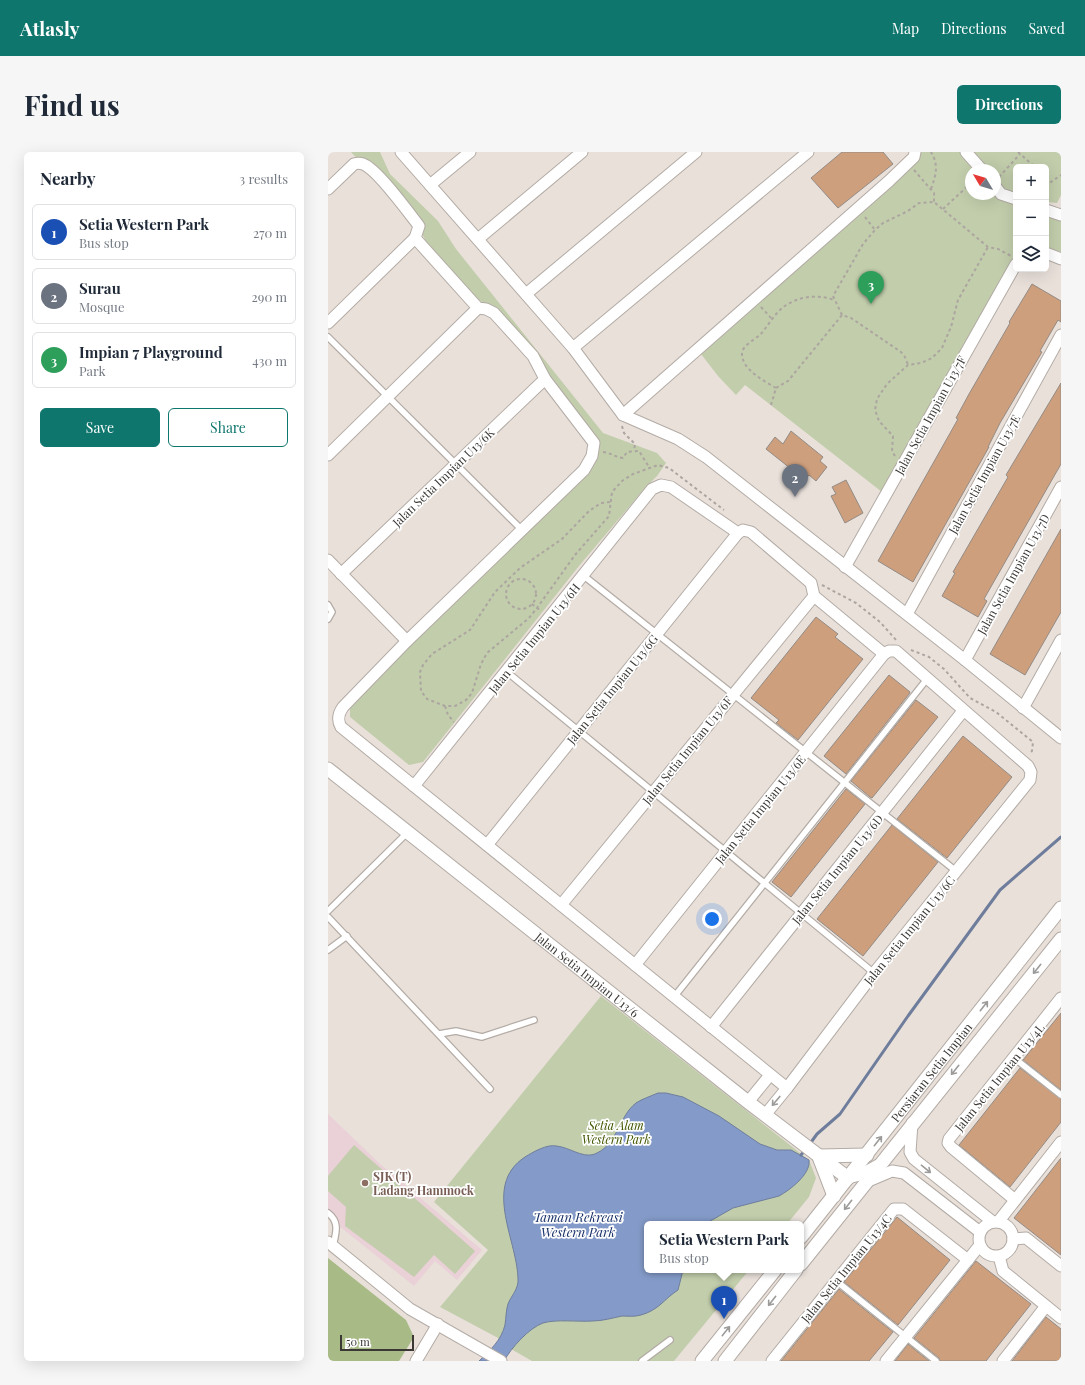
<!DOCTYPE html>
<html lang="en">
<head>
<meta charset="utf-8">
<style>
	body { margin:0; font-family:"Playfair Display",serif; background:#f6f6f7; color:#1f2937 }
	.controls { position:absolute; right:12px; top:12px; display:grid; overflow:hidden; border-radius:6px; box-shadow:0 4px 16px #0002 }
	.controls button { width:36px; height:36px; display:grid; place-items:center; padding:0; border:0; border-bottom:1px solid #e0e1e3; background:#fff; color:#1f2937; font:20px sans-serif }
	.compass { position:absolute; left:637px; top:12px; width:36px; height:36px; border-radius:50%; background:#fff; box-shadow:0 4px 16px #0002; rotate:308deg }
	.scale { position:absolute; left:12px; bottom:10px; width:74px; box-sizing:border-box; padding-left:4px; border:2px solid #3a3734; border-top:0; font-size:11px; line-height:14px; white-space:nowrap; color:#3a3734; -webkit-text-stroke:3px #fff; paint-order:stroke }
	.you { position:absolute; left:384px; top:767px; width:14px; height:14px; margin:-10px; border:3px solid #fff; border-radius:50%; background:#1a73e8; box-shadow:0 0 0 6px #1a73e833 }
	.badge { display:grid; place-items:center; width:26px; height:26px; border-radius:50%; background:#0f766e; color:#fff; font-size:13px; font-weight:700 }
	.pin { position:absolute; translate:-50% -33px; filter:drop-shadow(0 1px 2px #0008) }
	.pin::after { content:''; position:absolute; top:21px; width:14px; height:12px; background:inherit; clip-path:polygon(0 0,100% 0,50% 100%) }
	.popup { position:absolute; left:316px; top:1069px; width:160px; height:52px; box-sizing:border-box; display:grid; place-content:center; border-radius:6px; background:#fff; filter:drop-shadow(0 1px 3px #0005); font-size:13px; white-space:nowrap; color:#747a83 }
	.popup b { font-size:15px; color:#1f2937 }
	.popup::after { content:''; position:absolute; left:50%; top:100%; margin-left:-8px; border:8px solid transparent; border-top-color:#fff }
	.list { margin:0; padding:0; list-style:none }
	h2 { display:flex; justify-content:space-between; align-items:center; height:52px; margin:0; padding:0 16px; font-size:17px }
	h2 small { font-size:13px; font-weight:400; color:#747a83 }
	.list li { display:grid; grid-template-columns:26px 1fr auto; gap:12px; align-items:center; box-sizing:border-box; height:56px; margin:0 8px 8px; padding:0 8px; border:1px solid #e0e1e3; border-radius:6px }
	.list b { display:block; font-size:15px; white-space:nowrap }
	.list p { margin:0; font-size:13px; white-space:nowrap; color:#747a83 }
	.list em { font-size:13px; font-style:normal; color:#747a83 }
	.actions { display:flex; gap:8px; padding:12px 16px }
	.actions a { flex:1; padding:9px 0; border:1px solid #0f766e; border-radius:6px; text-align:center; font-size:14px; color:#0f766e }
	.actions .main { background:#0f766e; color:#fff }
	.icon { flex:none; width:22px; height:22px; fill:none; stroke:currentColor; stroke-width:2; stroke-linecap:round; stroke-linejoin:round }
	.map { position:relative; flex:none; width:733px; height:1209px; overflow:hidden; border-radius:6px }
	header { display:flex; align-items:center; gap:24px; box-sizing:border-box; height:56px; padding:0 20px; background:#0f766e; color:#fff }
	header strong { font-size:19px }
	nav { display:flex; gap:22px; margin-inline-start:auto; font-size:14px }
	.intro { display:flex; align-items:center; justify-content:space-between; box-sizing:border-box; height:96px; padding:0 24px }
	h1 { margin:0; font-size:28px }
	.button { padding:10px 18px; border-radius:6px; background:#0f766e; color:#fff; font-size:14px; font-weight:700 }
	main { display:flex; gap:24px; padding:0 24px }
	aside { flex:1; background:#fff; border-radius:6px; box-shadow:0 4px 16px #0002 }
	.map>svg:first-child { display:block }
</style>
</head>
<body>
<header>
<strong>Atlasly</strong>
<nav><a>Map</a><a>Directions</a><a>Saved</a></nav>
</header>
<div class="intro"><h1>Find us</h1><a class="button">Directions</a></div>
<main>
<aside>
<h2>Nearby<small>3 results</small></h2>
<ul class="list">
<li><span class="badge" style="background:#1a4fb4">1</span><div><b>Setia Western Park</b><p>Bus stop</p></div><em>270 m</em></li>
<li><span class="badge" style="background:#6b7280">2</span><div><b>Surau</b><p>Mosque</p></div><em>290 m</em></li>
<li><span class="badge" style="background:#2e9e5b">3</span><div><b>Impian 7 Playground</b><p>Park</p></div><em>430 m</em></li>
</ul>
<div class="actions"><a class="main">Save</a><a>Share</a></div>
</aside>
<div class="map">
<svg width="733" height="1209" viewBox="0 0 733 1209">
	<rect width="100%" height="100%" fill="#e9e0da"/>
	<polygon fill="#ead0d7" points="0,962 52,1012 154,1098 129,1128 107,1109 86,1134 0,1065"/>
	<g fill="#c1cdab" fill-rule="evenodd">
		<path d="M23 0H52L62 22 110 69 128 97 275 281 329 301 338 311 329 324 317 336 251 414 95 610 81 613 22 565V553L260 319 265 299 207 215 158 153 142 141 99 93C94 71 41 19 23 0Z"/>
		<path d="M587 0H733V43L729 51 718 50V15H688V102L554 340 417 233 408 243 390 224 373 202ZM643 18H667V42H643Z"/>
		<polygon points="718,62 733,68 733,100 718,95"/>
		<polygon points="273,844 481,1008 488,1026 481,1045 459,1072 319,1072 319,1118 421,1118 346,1209 204,1209 183,1197 172,1187 112,1155 160,1098 106,1050"/>
		<polygon points="26,993 147,1099 127,1122 106,1103 86,1125 17,1074 18,1055 0,1039 0,1024"/>
	</g>
	<polygon fill="#a8bb87" points="0,1106 78,1168 86,1185 71,1209 0,1209"/>
	<path fill="#849bc9" stroke="#6e7d9c" d="M330 941H338L355 945 391 964 432 992 449 998H463L481 1008C483 1022 462 1038 451 1044L405 1056 377 1072H319V1118H355L350 1138C336 1147 331 1158 313 1163 306 1165 301 1164 294 1164 284 1166 275 1169 264 1169 250 1170 228 1167 215 1171 201 1176 183 1196 176 1209H151C162 1198 173 1189 177 1173 178 1166 178 1158 180 1152 183 1144 189 1139 190 1130 191 1090 153 1034 197 1005 205 1000 219 992 228 994 242 995 256 1008 269 1001 290 991 291 964 308 951 314 947 323 944 330 941Z"/>
	<g fill="none" stroke-linecap="round" stroke-linejoin="round">
		<g stroke="#6e7d9c" stroke-width="3">
			<polyline points="481,993 489,982 512,962 580,864 672,738 733,685"/>
			<polyline points="473,1003 478,997"/>
		</g>
	</g>
	<g fill="#ce9f7d" stroke="#938b85">
		<polygon points="514,0 555,0 565,12 510,56 483,26"/>
		<polygon points="704,132 733,149 733,170 730,168 712,199 714,200 672,271 660,295 661,295 585,430 550,409 630,267 628,266 641,242 682,171 681,170"/>
		<polygon points="733,231 733,312 656,447 659,449 650,465 614,444 627,421 625,420 680,325 678,323"/>
		<polygon points="463,279 495,305 492,309 499,315 488,329 481,323 477,328 438,297 447,285 455,292"/>
		<polygon points="518,328 535,361 517,371 503,344 508,342 504,335"/>
		<polygon points="733,377 733,460 697,523 662,502"/>
		<polygon points="488,465 510,482 507,485 535,507 470,588 448,571 451,568 423,546"/>
		<polygon points="561,523 582,540 581,542 518,622 496,604"/>
		<polygon points="588,548 610,565 544,646 542,645 523,629"/>
		<polygon points="635,584 684,625 619,706 569,667"/>
		<polygon points="518,637 537,652 463,745 444,730"/>
		<polygon points="564,673 610,710 535,804 489,767"/>
		<polygon points="733,861 733,938 695,908"/>
		<polygon points="692,916 733,947 733,970 682,1035 631,993"/>
		<polygon points="733,1006 733,1103 686,1066"/>
		<polygon points="569,1065 622,1108 570,1173 516,1130"/>
		<polygon points="648,1109 703,1152 658,1209 612,1209 611,1206 586,1186"/>
		<polygon points="511,1137 565,1180 541,1209 453,1209"/>
		<polygon points="718,1165 733,1177 733,1209 684,1209"/>
		<polygon points="580,1192 601,1209 567,1209"/>
	</g>
	<g fill="none" stroke-linecap="round" stroke-linejoin="round">
		<g stroke="#b3aba5" stroke-width="8">
			<g id="service">
				<polyline points="0,185 193,377"/>
				<polyline points="256,424 628,719"/>
				<polyline points="0,453 4,460 0,467"/>
				<polyline points="179,520 546,821"/>
				<polyline points="0,759 79,681"/>
				<polyline points="0,765 162,937"/>
				<polyline points="0,798 19,784"/>
				<polyline points="346,845 599,527"/>
				<polyline points="111,882 128,879 154,885 206,868"/>
				<polyline points="686,906 733,943"/>
				<path d="M0 1061C12 1070 8 1081 5 1094"/>
				<polyline points="507,1128 608,1209"/>
				<polyline points="314,1209 342,1188"/>
			</g>
		</g>
		<g stroke="#b3aba5" stroke-width="13">
			<g id="minor">
				<polyline points="73,0 245,196 295,263 350,287 378,305 637,508 733,586"/>
				<polyline points="638,0 654,18"/>
				<polyline points="102,33 142,0"/>
				<polyline points="667,34 673,42 688,47"/>
				<path d="M0 37 26 12C29 11 32 11 35 12 49 17 81 61 91 74L87 86 150 156 158 157 166 161 205 204 217 227 266 291 264 304 256 318 79 489 15 555C10 562 9 568 13 575L459 936"/>
				<polyline points="718,58 733,63"/>
				<polyline points="150,87 254,0"/>
				<polyline points="718,101 733,107"/>
				<polyline points="198,142 368,0"/>
				<polyline points="0,171 87,86"/>
				<polyline points="245,196 480,0"/>
				<polyline points="295,263 561,29 586,5 587,0"/>
				<polyline points="0,303 150,156"/>
				<polyline points="0,408 79,489"/>
				<polyline points="517,415 688,112"/>
				<polyline points="13,422 217,227"/>
				<polyline points="579,462 733,183"/>
				<polyline points="637,508 733,335"/>
				<polyline points="695,556 733,488"/>
				<polyline points="86,634 324,337 333,333 343,335 410,381 415,378 423,380 483,431 486,444 556,502 561,499 568,499 700,614 703,620 702,628 546,821 459,936 437,963"/>
				<polyline points="159,693 410,381"/>
				<polyline points="233,753 486,444"/>
				<polyline points="307,813 556,502"/>
				<polyline points="383,875 635,559"/>
				<polyline points="420,950 442,923"/>
				<polyline points="584,971 582,1000 586,1007 665,1070"/>
				<polyline points="520,1026 532,1023 550,1013"/>
				<polyline points="538,1030 564,1019 576,1021 652,1080"/>
				<polyline points="687,1048 623,995 620,991 621,987 733,846"/>
				<circle cx="668" cy="1087" r="17"/>
				<polyline points="670,1070 733,990"/>
				<polyline points="685,1087 698,1086 733,1114"/>
				<polyline points="0,1090 82,1157 173,1209"/>
				<polyline points="671,1104 675,1119 733,1166"/>
				<polyline points="88,1209 110,1172"/>
				<polyline points="444,1209 566,1057 575,1057 640,1108"/>
				<polyline points="558,1209 652,1093"/>
				<polyline points="675,1209 718,1154"/>
			</g>
		</g>
		<g stroke="#b3aba5" stroke-width="15">
			<g id="tertiary">
				<path id="s1" d="M0 617 420 950 520 1026"/>
				<polyline points="491,1004 539,1003"/>
				<polyline points="491,1005 506,1044"/>
				<path id="s2" d="M473 1085 733 756"/>
				<polyline points="473,1112 733,787"/>
				<polyline points="374,1209 447,1118"/>
				<polyline points="397,1209 468,1118"/>
			</g>
		</g>
		<g stroke="#aca5a0" stroke-width="2" stroke-dasharray="3 3" stroke-linecap="butt">
			<polyline points="690,0 707,15"/>
			<polyline points="586,18 606,41 606,50"/>
			<polyline points="671,25 692,2"/>
			<polyline points="718,25 723,30 733,23"/>
			<path d="M603 37C608 23 611 13 603 0"/>
			<polyline points="615,57 643,31"/>
			<polyline points="537,65 547,78"/>
			<polyline points="433,155 444,167"/>
			<polyline points="514,163 505,144 535,92 547,78 555,71 580,59 591,51 606,50 660,95 670,97 683,104"/>
			<polyline points="448,236 460,229 514,163 523,166 573,200 577,205 580,213"/>
			<path d="M443 253 448 236C436 229 415 218 414 203 413 194 426 188 432 183 439 175 444 166 451 159 465 145 488 141 506 148"/>
			<polyline points="294,274 296,281 307,292 306,299"/>
			<path d="M275 300C283 301 287 305 295 306L299 300 311 299 321 315"/>
			<polyline points="567,304 564,299 565,284 551,269 547,258 549,247 559,232 580,213 593,211 604,206 614,196 623,175 630,148 660,95"/>
			<polyline points="282,350 273,351 261,359 234,387 192,416 167,440 142,478 104,502 95,513 92,520 93,539 99,547 117,554 127,554 138,548 144,541 153,512 159,501 201,466 209,456 247,403 281,364 284,340 294,329 305,322 330,313 341,316 396,358"/>
			<circle cx="193" cy="442" r="15"/>
			<polyline points="494,433 528,451 552,470 569,489"/>
			<polyline points="204,452 213,459"/>
			<polyline points="583,498 601,505 616,517 642,546 668,560 705,590 704,599 701,602"/>
			<polyline points="117,554 120,563 126,570"/>
		</g>
		<use href="#service" stroke="#fff" stroke-width="5.5"/>
		<use href="#minor" stroke="#fff" stroke-width="11"/>
		<use href="#tertiary" stroke="#fff" stroke-width="13"/>
	</g>
	<defs><path id="oneway-shaft" d="M-6 0H5M1.5-3L5.5 0L1.5 3" fill="none" stroke-width="1.6" stroke-linecap="round" stroke-linejoin="round"/></defs>
	<g stroke="#9c9b9a">
		<use href="#oneway-shaft" transform="translate(709 817) rotate(129)"/>
		<use href="#oneway-shaft" transform="translate(656 854) rotate(-52)"/>
		<use href="#oneway-shaft" transform="translate(627 918) rotate(129)"/>
		<use href="#oneway-shaft" transform="translate(448 949) rotate(130)"/>
		<use href="#oneway-shaft" transform="translate(550 989) rotate(-52)"/>
		<use href="#oneway-shaft" transform="translate(598 1017) rotate(39)"/>
		<use href="#oneway-shaft" transform="translate(520 1053) rotate(128)"/>
		<use href="#oneway-shaft" transform="translate(444 1149) rotate(128)"/>
		<use href="#oneway-shaft" transform="translate(398 1179) rotate(-51)"/>
	</g>
	<circle fill="#8d6e63" stroke="#fff" stroke-width="1.5" cx="37" cy="1031" r="4"/>
	<g text-anchor="middle" dominant-baseline="central" stroke-width="3.5" stroke-linejoin="round" paint-order="stroke">
		<g font-size="12" fill="#3a3734" stroke="#fff">
			<text transform="translate(602 263) rotate(-61)">Jalan Setia Impian U13/7F</text>
			<text transform="translate(656 322) rotate(-61)">Jalan Setia Impian U13/7E</text>
			<text transform="translate(115 325) rotate(-44)">Jalan Setia Impian U13/6K</text>
			<text transform="translate(685 422) rotate(-61)">Jalan Setia Impian U13/7D</text>
			<text transform="translate(206 486) rotate(-51)">Jalan Setia Impian U13/6H</text>
			<text transform="translate(284 537) rotate(-51)">Jalan Setia Impian U13/6G</text>
			<text transform="translate(359 598) rotate(-51)">Jalan Setia Impian U13/6F</text>
			<text transform="translate(432 657) rotate(-51)">Jalan Setia Impian U13/6E</text>
			<text transform="translate(509 717) rotate(-51)">Jalan Setia Impian U13/6D</text>
			<text transform="translate(581 778) rotate(-51)">Jalan Setia Impian U13/6C</text>
			<text stroke="none"><textPath href="#s1" startOffset="331">Jalan Setia Impian U13/6</textPath></text>
			<text stroke="none"><textPath href="#s2" startOffset="210">Persiaran Setia Impian</textPath></text>
			<text transform="translate(671 925) rotate(-51)">Jalan Setia Impian U13/4L</text>
			<text transform="translate(518 1116) rotate(-51)">Jalan Setia Impian U13/4C</text>
		</g>
		<g font-size="12" font-style="italic" fill="#425702" stroke="#fff">
			<text x="288" y="973">Setia Alam<tspan x="288" dy="14">Western Park</tspan></text>
		</g>
		<g font-size="12" font-weight="bold" fill="#785e54" stroke="#fff" text-anchor="start">
			<text x="45" y="1024">SJK (T)<tspan x="45" dy="14">Ladang Hammock</tspan></text>
		</g>
		<g font-size="13" font-style="italic" fill="#1a326a" stroke="#fff">
			<text x="250" y="1064">Taman Rekreasi<tspan x="250" dy="15">Western Park</tspan></text>
		</g>
	</g>
</svg>
<div class="controls">
<button>+</button>
<button>−</button>
<button><svg class="icon" aria-label="layers" viewBox="0 0 24 24"><path d="M12 4l9 5-9 5-9-5zM3 14l9 5 9-5"/></svg></button>
</div>
<svg class="compass" viewBox="-18 -18 36 36"><path d="M0-13l5 13h-10z" fill="#e53935"/><path d="M0 13l5-13h-10z" fill="#747a83"/></svg>
<div class="scale">50 m</div>
<div class="you"></div>
<div class="pin badge" style="left:396px;top:1167px;background:#1a4fb4">1</div>
<div class="popup"><b>Setia Western Park</b>Bus stop</div>
<div class="pin badge" style="left:467px;top:345px;background:#6b7280">2</div>
<div class="pin badge" style="left:543px;top:152px;background:#2e9e5b">3</div>
</div>
</main>
</body>
</html>
